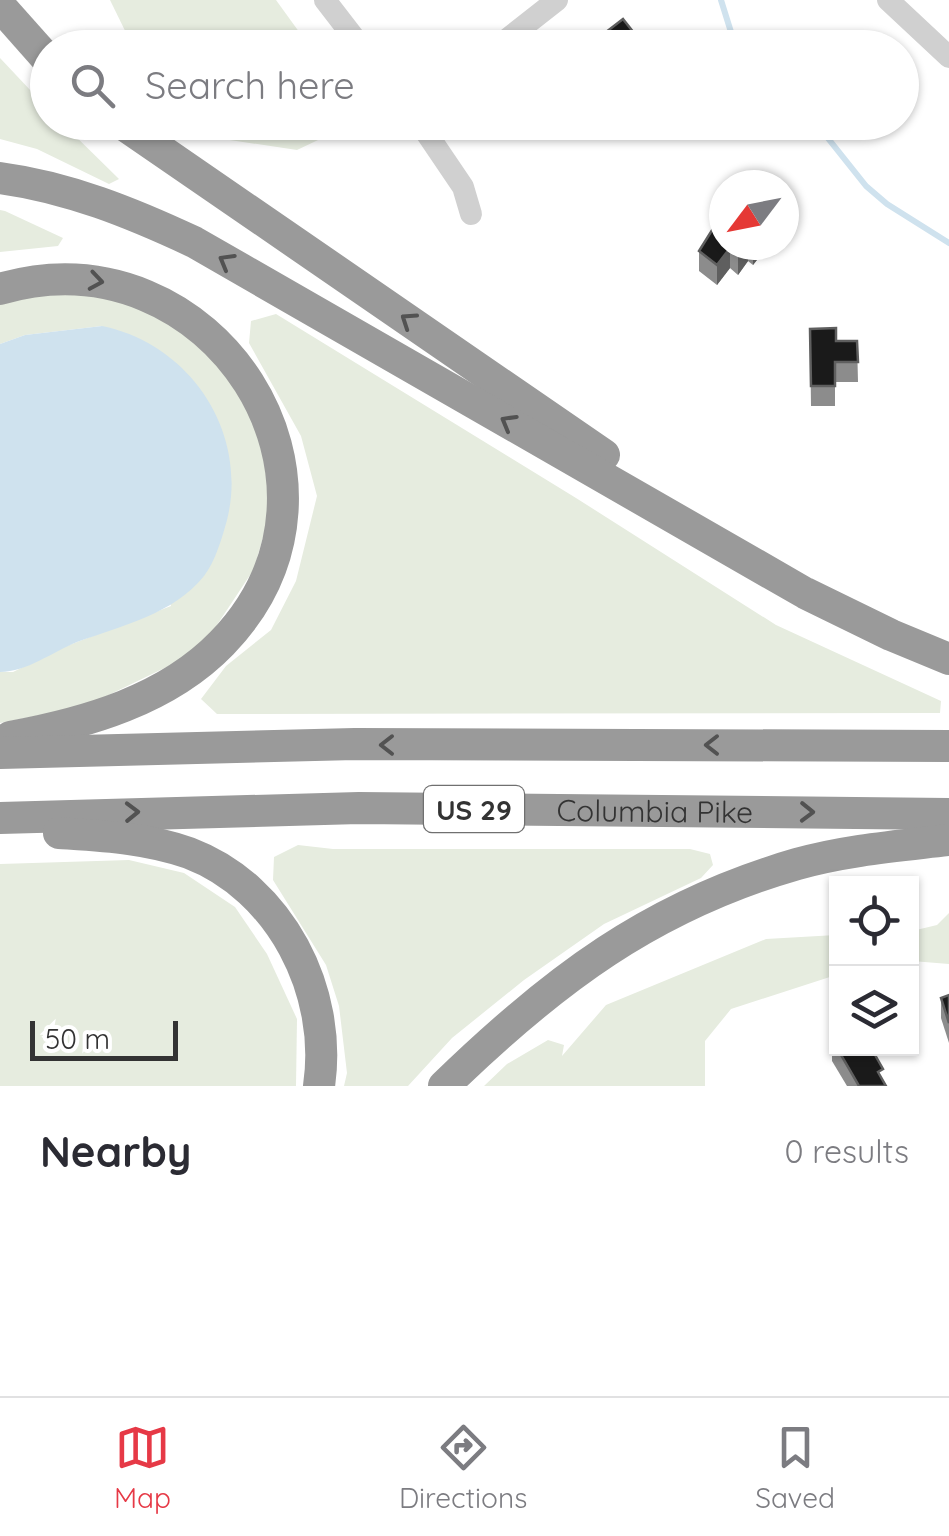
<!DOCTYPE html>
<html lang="en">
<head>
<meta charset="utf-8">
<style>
	body { margin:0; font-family:Quicksand,sans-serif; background:#f7f7f7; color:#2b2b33 }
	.controls { position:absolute; right:30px; bottom:30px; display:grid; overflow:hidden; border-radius:0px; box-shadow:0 2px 8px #0004 }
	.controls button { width:90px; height:90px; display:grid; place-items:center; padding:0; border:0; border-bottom:2px solid #e1e1e2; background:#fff; color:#2b2b33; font:50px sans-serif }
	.compass { position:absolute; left:709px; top:170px; width:90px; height:90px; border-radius:50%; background:#fff; box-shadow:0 2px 8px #0004; rotate:238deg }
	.scale { position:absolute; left:30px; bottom:25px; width:148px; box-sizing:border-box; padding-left:10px; border:5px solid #333; border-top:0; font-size:28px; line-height:35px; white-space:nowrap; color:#333; -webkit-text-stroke:8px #fff; paint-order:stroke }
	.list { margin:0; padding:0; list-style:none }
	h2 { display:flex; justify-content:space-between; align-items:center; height:130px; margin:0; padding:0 40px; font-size:42px }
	h2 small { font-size:32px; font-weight:400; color:#7c7c81 }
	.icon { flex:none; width:55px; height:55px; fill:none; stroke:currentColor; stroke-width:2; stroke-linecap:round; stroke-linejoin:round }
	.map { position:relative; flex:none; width:949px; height:1086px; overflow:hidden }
	.search { position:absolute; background:#fff; box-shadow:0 2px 8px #0004; left:30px; right:30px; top:30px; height:110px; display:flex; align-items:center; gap:25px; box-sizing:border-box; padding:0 35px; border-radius:55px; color:#7c7c81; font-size:38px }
	.sheet { height:310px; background:#fff }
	nav { display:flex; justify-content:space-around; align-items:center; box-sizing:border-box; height:140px; border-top:2px solid #e1e1e2; background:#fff; font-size:28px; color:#7c7c81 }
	nav a { display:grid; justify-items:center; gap:5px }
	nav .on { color:#e63946 }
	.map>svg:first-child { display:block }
</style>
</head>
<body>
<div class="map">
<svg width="949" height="1086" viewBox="0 0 949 1086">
	<rect width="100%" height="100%" fill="#fff"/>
	<g fill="#e6ecdf">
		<polygon points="110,0 276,0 310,47 133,47"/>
		<polygon points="0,58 47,108 48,122 62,123 119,179 109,184 37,149 0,139"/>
		<polygon points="198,123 354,123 297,150 223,139"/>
		<polygon points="0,210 5,211 63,238 58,246 0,252"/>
		<polygon points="67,289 133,303 179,330 232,378 256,423 271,480 267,523 254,569 211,634 181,660 86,706 0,723 0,672 13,672 64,647 171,606 102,326 25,335 0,344 0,304"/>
		<polygon points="276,314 576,498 776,625 941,701 940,713 217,714 201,699 226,666 271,630 296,581 317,496 301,436 249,343 251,321"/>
		<polygon points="298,845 333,849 690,849 710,854 713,865 701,878 604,924 524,980 452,1038 408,1086 344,1086 347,1073 339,1006 326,965 273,880 274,857"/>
		<polygon points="129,860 184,873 235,907 267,954 297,1019 296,1086 0,1086 0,864"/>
		<polygon points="949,913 949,964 912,961 912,931 937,925"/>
		<polygon points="836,935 836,975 731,1009 705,1041 705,1086 484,1086 507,1064 548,1040 564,1045 562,1056 606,1005 766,939"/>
	</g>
	<path fill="#cfe2ee" d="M102 326C190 344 249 432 227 520 222 538 215 562 204 576 174 614 121 626 77 642 52 652 27 672 0 672V344L25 335Z"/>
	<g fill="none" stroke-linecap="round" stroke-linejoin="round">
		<g stroke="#cfe2ee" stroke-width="6">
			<polyline points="721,0 736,48"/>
			<polyline points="815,122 866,186 887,204 949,243"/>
		</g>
		<g stroke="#d0d0d0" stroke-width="22">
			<polyline points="325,0 362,48"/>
			<polyline points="888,0 949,57"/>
			<polyline points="496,48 557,0"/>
			<polyline points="419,122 463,187 471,214"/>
		</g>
		<g stroke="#9a9a9a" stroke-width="32">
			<polyline points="0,6 48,60"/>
			<polyline points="120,122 604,455"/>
			<path d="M0 178C68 187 132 213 194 242L805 593 891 635 949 659"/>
			<path d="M0 289C212 227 377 483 222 643 167 700 86 723 10 737"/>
			<polyline points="0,753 355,744 949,746"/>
			<path id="s1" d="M0 818 359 808 949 814"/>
			<path d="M59 833C103 836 147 838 189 853 281 888 333 992 319 1086"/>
			<path d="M444 1086C552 981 651 906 797 864 847 850 898 846 949 840"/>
		</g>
	</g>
	<g fill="#8c8c8c">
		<polygon points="724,245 764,245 764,251 753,265 748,261 738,275 730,268 717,285 699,271 699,251"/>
		<polygon points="810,329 836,341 857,341 858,382 835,382 835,406 811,406"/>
		<polygon points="949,995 949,1043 941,1018 941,998"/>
		<polygon points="832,1041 883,1080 886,1086 847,1086 832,1061"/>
	</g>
	<g fill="#5f5f5f">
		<polygon points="745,245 748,245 748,261 738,275 738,255"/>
		<polygon points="753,245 764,245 764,251 753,265"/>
		<polygon points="730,248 730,268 717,285 717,265"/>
	</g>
	<g fill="#1a1a1a" stroke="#5f5f5f" stroke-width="2.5">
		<polygon points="623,19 645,47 645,48 603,48 597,39"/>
		<polygon points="724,211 724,245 745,245 738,255 730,248 717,265 699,251"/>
		<polygon points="836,328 836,341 857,341 858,362 835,362 835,386 811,386 810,329"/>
		<polygon points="949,995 949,1023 941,998"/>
		<polygon points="837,1048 871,1048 883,1069 878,1072 886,1086 859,1086"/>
	</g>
	<defs><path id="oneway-chevron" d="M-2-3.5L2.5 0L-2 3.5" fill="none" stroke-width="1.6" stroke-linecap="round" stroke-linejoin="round" transform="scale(2.5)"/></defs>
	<g stroke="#525252">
		<use href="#oneway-chevron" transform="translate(226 261) rotate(-150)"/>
		<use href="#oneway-chevron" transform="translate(96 281) rotate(9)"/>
		<use href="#oneway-chevron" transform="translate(408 320) rotate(-146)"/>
		<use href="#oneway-chevron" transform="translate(508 422) rotate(-150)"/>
		<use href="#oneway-chevron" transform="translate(387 745) rotate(-180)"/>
		<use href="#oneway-chevron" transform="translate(712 745) rotate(-180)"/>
		<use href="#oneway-chevron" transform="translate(132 812) rotate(-1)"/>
		<use href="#oneway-chevron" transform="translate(807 812) rotate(1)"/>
	</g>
	<g text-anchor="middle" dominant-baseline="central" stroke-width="10" stroke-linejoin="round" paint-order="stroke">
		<rect fill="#fff" stroke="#707070" stroke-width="2.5" x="424" y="786" width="100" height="46" rx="8"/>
		<g font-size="28" font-weight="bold" fill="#333">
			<text x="474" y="809">US 29</text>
		</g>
		<g font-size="30" fill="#333" stroke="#fff">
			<text stroke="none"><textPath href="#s1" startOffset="655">Columbia Pike</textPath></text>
		</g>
	</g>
</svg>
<div class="controls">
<button><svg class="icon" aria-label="locate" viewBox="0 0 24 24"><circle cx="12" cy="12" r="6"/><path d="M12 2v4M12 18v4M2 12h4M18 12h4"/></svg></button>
<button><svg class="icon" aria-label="layers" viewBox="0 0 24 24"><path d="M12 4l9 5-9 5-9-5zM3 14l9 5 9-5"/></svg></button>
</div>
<svg class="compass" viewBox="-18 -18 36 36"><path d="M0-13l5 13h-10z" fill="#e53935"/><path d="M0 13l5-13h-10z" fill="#7c7c81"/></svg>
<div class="scale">50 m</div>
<div class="search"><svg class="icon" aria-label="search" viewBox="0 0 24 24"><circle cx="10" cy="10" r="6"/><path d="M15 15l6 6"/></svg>Search here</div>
</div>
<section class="sheet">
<h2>Nearby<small>0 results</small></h2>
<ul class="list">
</ul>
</section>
<nav>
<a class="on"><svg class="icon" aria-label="map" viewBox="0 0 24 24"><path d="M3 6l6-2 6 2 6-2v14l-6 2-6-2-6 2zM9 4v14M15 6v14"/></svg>Map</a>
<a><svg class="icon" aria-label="directions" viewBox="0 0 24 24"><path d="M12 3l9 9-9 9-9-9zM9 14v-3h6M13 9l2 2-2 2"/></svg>Directions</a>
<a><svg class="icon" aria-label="saved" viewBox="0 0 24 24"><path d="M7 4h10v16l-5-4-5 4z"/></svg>Saved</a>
</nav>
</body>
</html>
